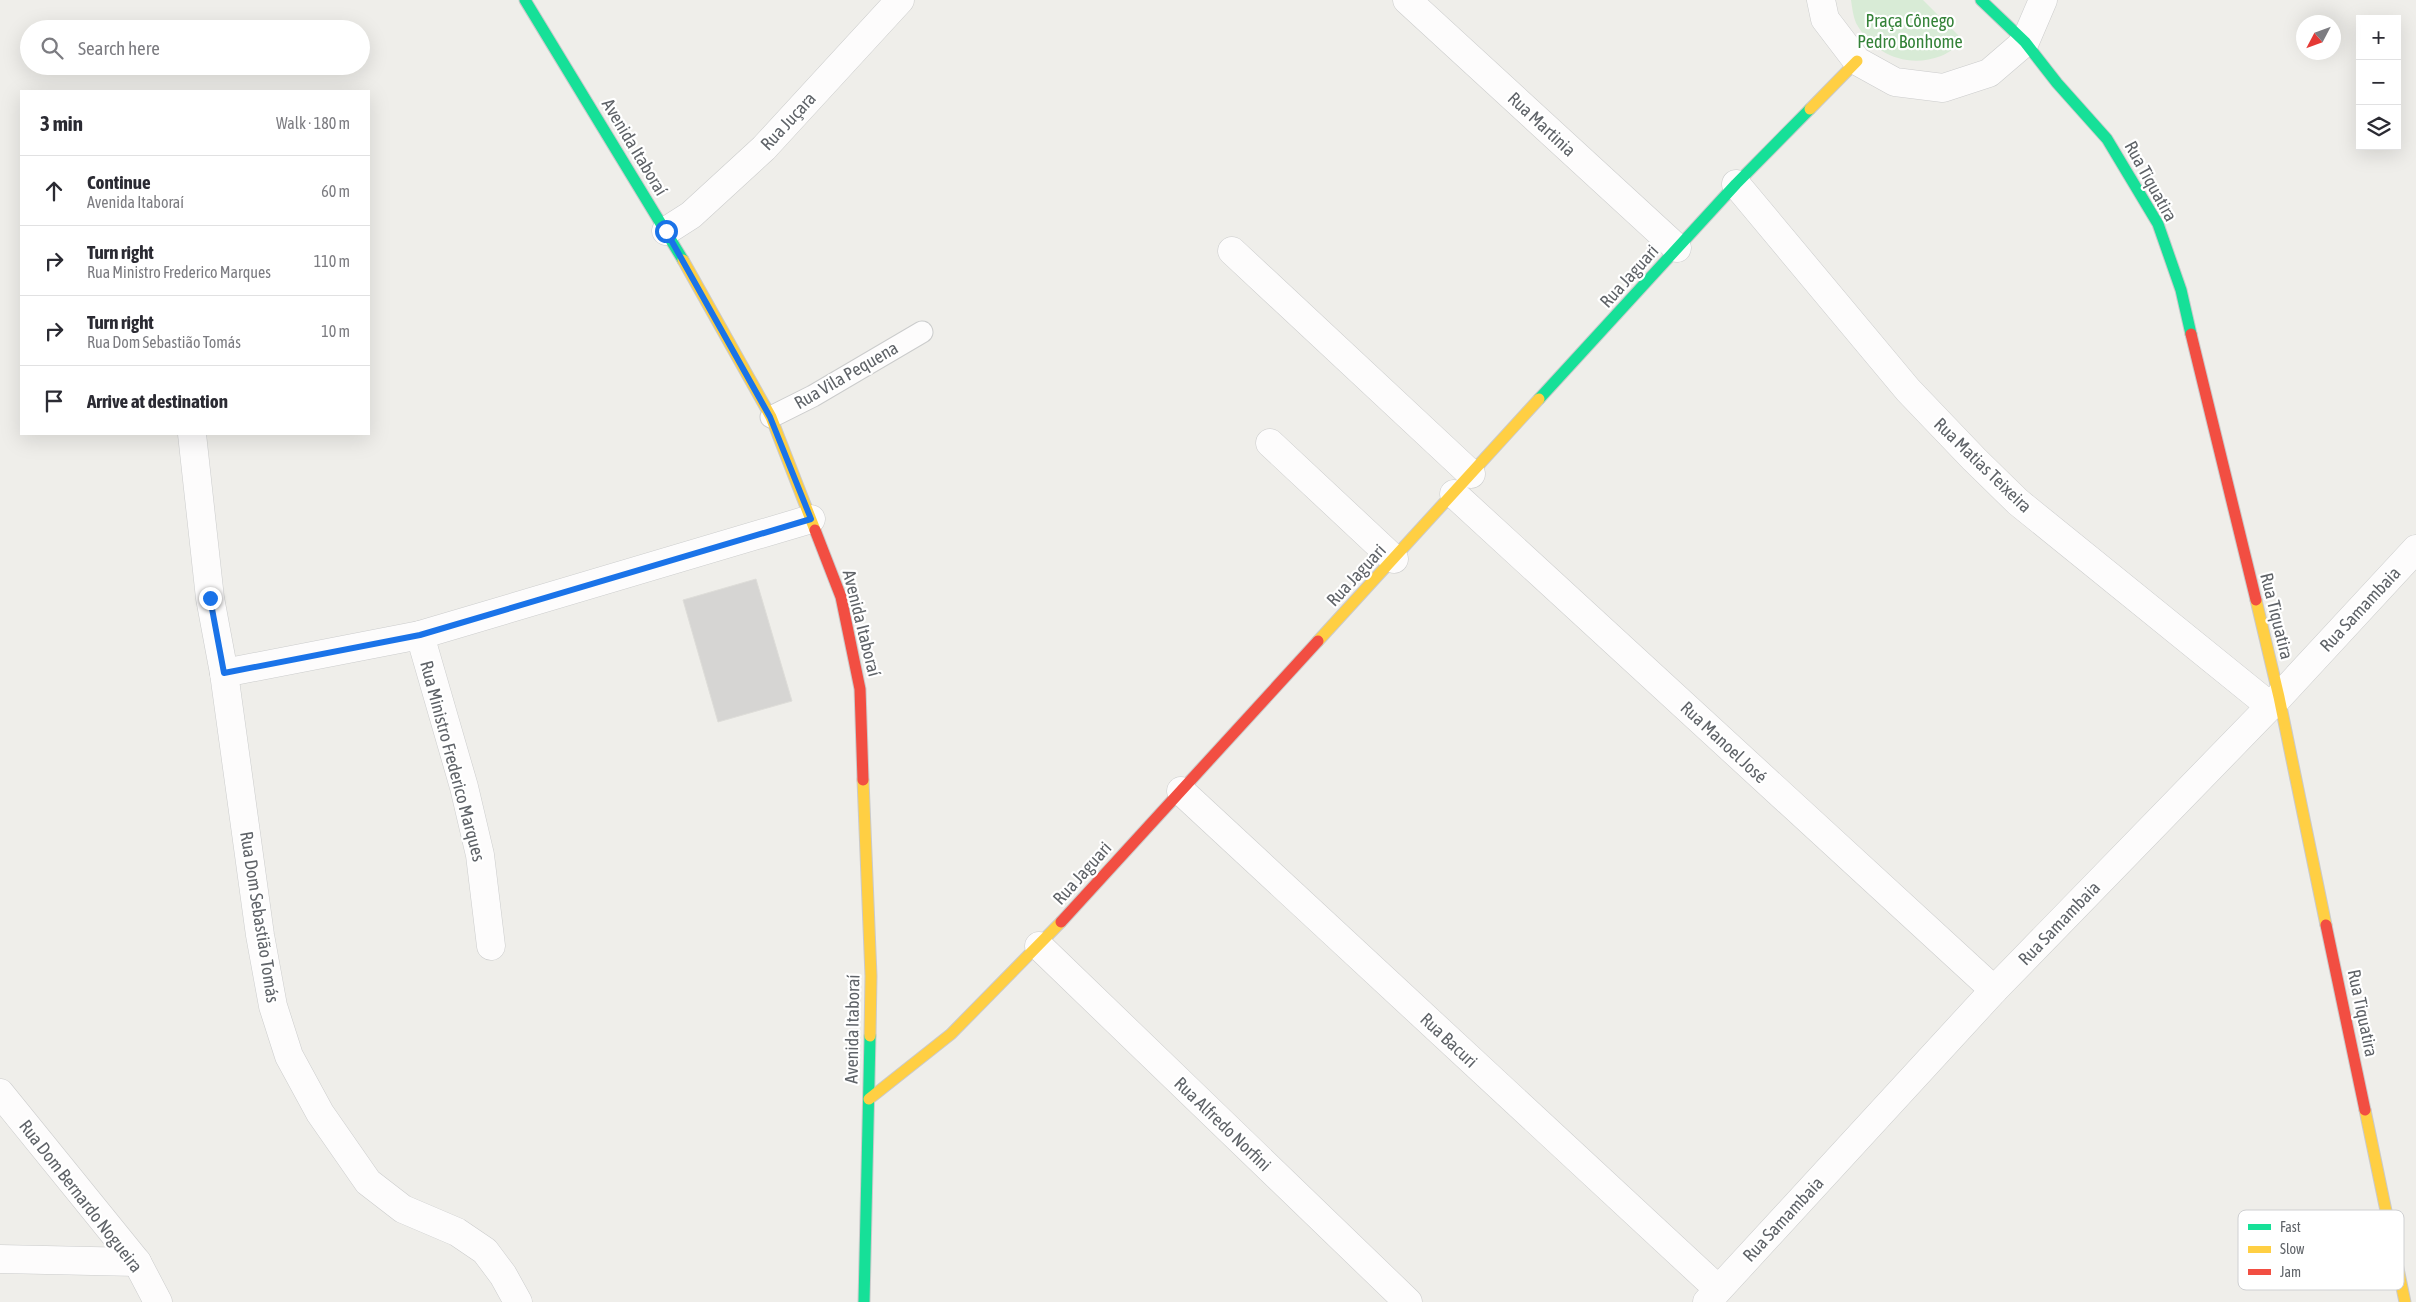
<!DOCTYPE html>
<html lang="en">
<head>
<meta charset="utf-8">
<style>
	body { margin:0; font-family:"Asap Condensed",sans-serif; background:#f7f7f7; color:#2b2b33 }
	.controls { position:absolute; right:15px; top:15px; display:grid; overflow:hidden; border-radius:0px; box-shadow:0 5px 20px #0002 }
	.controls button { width:45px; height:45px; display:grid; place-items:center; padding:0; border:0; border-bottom:1px solid #e1e1e2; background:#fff; color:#2b2b33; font:25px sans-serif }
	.compass { position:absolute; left:2296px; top:15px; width:45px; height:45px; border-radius:50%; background:#fff; box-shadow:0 5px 20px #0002; rotate:229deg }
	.stop { position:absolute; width:15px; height:15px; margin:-11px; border:4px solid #1a73e8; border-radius:50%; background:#fff }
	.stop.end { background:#1a73e8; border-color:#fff; box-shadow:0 1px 5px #0008 }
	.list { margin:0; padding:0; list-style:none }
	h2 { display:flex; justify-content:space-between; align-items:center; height:65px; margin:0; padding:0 20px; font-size:21px }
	h2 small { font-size:16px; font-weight:400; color:#7c7c81 }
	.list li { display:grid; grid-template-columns:32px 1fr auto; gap:15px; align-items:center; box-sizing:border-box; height:70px; padding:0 20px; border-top:1px solid #e1e1e2 }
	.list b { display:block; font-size:19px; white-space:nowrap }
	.list p { margin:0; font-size:16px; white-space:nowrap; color:#7c7c81 }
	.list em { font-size:16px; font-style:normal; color:#7c7c81 }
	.icon { flex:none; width:28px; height:28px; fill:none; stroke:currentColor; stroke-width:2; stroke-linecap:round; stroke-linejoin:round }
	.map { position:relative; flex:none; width:2416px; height:1302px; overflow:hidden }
	.search { position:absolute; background:#fff; box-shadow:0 5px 20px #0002; left:20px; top:20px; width:350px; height:55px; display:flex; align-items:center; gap:12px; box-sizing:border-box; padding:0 18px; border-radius:28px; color:#7c7c81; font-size:19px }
	.panel { position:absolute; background:#fff; box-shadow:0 5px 20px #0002; left:20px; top:90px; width:350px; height:345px; border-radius:0px }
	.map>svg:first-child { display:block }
</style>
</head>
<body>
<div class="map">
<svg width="2416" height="1302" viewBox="0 0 2416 1302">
	<rect width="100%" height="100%" fill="#efeeea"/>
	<path fill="#d8ebd6" d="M1851 0H1923L1964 41C1957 46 1949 53 1941 56 1907 69 1873 54 1856 23 1853 16 1852 7 1851 0Z"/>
	<polygon fill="#d6d5d3" stroke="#deddd9" points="756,579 792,701 718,722 683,600"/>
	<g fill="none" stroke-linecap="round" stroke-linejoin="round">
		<g stroke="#cbcccc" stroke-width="23">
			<polyline id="lane" points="771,417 813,396 922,332"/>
		</g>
		<g stroke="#cbcccc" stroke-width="29">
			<g id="street">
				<polyline points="1407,0 1677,248"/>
				<polyline points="1821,0 1825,19 1857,61 1895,82 1943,88 1989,73 2025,42 2043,0"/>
				<polyline points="1736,184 1908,390 1974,459 2018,502 2270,706"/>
				<polyline points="666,231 691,215 764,148 900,0"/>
				<polyline points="1232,251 1471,474"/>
				<polyline points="192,434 210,598 224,673 260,935 273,1006 289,1056 320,1113 368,1182 403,1209 457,1232 485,1251 503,1275 518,1302"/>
				<polyline points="1270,443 1394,559"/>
				<polyline points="1454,494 1994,990"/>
				<polyline points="420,635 464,787 480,855 491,946"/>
				<polyline points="224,673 420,635 811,519"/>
				<polyline points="1181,791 1718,1289"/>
				<polyline points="1039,946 1408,1302"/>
				<polyline points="0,1093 137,1262 158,1302"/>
				<polyline points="0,1259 137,1262"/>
				<polyline points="1707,1302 1994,990 2279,697 2416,549"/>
			</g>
		</g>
		<g stroke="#cacacb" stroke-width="13">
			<g id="fast">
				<polyline points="525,0 683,260"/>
				<polyline points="1981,0 2025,42 2057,83 2107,139 2158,224 2181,290 2191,334"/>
				<polyline points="1539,399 1736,184 1810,109"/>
				<polyline points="864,1302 870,1036"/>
			</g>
		</g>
		<g stroke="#cacacb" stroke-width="13">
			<g id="slow">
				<polyline points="1810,109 1857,61"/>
				<polyline points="683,260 771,417 815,530"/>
				<polyline points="2256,600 2279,697 2326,925"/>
				<polyline points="1318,641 1539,399"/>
				<polyline points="863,780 871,976 870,1036"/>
				<polyline points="869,1099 951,1034 1061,922"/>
				<polyline points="2365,1110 2405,1302"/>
			</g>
		</g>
		<g stroke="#cacacb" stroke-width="13">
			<g id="jam">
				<polyline points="2191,334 2256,600"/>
				<polyline points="815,530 841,597 860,689 863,780"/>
				<polyline points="1061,922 1318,641"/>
				<polyline points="2326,925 2365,1110"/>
			</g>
		</g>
		<use href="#lane" stroke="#fdfcfc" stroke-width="21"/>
		<use href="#street" stroke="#fdfcfc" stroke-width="28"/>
		<use href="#fast" stroke="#16e098" stroke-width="11"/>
		<use href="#slow" stroke="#ffcf43" stroke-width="11"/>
		<use href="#jam" stroke="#f24e42" stroke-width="11"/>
	</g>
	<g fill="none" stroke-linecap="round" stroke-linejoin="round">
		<polyline stroke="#1a73e8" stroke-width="6" points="210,598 224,673 420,635 811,519 770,417 666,231"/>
	</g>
	<g text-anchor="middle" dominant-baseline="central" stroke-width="4.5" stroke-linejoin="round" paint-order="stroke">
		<g font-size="18" fill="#348238" stroke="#fff">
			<text x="1910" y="20">Praça Cônego<tspan x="1910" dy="21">Pedro Bonhome</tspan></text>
		</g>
		<g font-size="18" fill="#5f6368" stroke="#fff">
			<text transform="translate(788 121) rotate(-47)">Rua Juçara</text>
			<text transform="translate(1542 124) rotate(43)">Rua Martinia</text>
			<text transform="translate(635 147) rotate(59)">Avenida Itaboraí</text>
			<text transform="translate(2151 181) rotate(61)">Rua Tiquatira</text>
			<text transform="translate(1629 276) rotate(-48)">Rua Jaguari</text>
			<text transform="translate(846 375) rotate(-30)">Rua Vila Pequena</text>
			<text transform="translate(1983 465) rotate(44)">Rua Matias Teixeira</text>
			<text transform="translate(1356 575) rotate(-47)">Rua Jaguari</text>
			<text transform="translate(2360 609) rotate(-47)">Rua Samambaia</text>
			<text transform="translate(2277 616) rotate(76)">Rua Tiquatira</text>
			<text transform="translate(862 623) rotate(76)">Avenida Itaboraí</text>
			<text transform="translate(1724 742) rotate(43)">Rua Manoel José</text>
			<text transform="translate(453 761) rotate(75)">Rua Ministro Frederico Marques</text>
			<text transform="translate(1082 873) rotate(-48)">Rua Jaguari</text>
			<text transform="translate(260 917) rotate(81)">Rua Dom Sebastião Tomás</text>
			<text transform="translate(2059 923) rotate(-46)">Rua Samambaia</text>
			<text transform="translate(2363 1013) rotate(78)">Rua Tiquatira</text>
			<text transform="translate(852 1029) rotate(-89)">Avenida Itaboraí</text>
			<text transform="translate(1449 1040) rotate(43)">Rua Bacuri</text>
			<text transform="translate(1223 1124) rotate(44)">Rua Alfredo Norfini</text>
			<text transform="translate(81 1196) rotate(52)">Rua Dom Bernardo Nogueira</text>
			<text transform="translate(1783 1219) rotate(-47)">Rua Samambaia</text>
		</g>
	</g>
	<rect x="2238" y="1210" width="166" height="80" rx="8" fill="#fff" stroke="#cfd0d2" stroke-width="1"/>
	<rect x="2248" y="1224" width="23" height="6" fill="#16e098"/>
	<rect x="2248" y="1246" width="23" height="7" fill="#ffcf43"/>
	<rect x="2248" y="1269" width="23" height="6" fill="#f24e42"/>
	<g font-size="14" fill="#5f6368">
		<text x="2280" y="1232">Fast</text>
		<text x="2280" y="1254">Slow</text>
		<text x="2280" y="1277">Jam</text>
	</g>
</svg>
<div class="controls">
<button>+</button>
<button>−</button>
<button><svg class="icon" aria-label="layers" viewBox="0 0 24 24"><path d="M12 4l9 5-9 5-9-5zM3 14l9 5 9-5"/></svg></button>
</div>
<svg class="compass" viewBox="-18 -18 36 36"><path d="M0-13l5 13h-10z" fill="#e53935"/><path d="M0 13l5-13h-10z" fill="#7c7c81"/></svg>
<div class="stop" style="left:666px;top:231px"></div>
<div class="stop end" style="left:210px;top:598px"></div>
<div class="search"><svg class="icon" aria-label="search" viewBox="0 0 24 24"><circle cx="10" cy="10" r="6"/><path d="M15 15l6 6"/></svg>Search here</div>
<section class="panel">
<h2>3 min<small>Walk · 180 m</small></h2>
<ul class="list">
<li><svg class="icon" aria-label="ahead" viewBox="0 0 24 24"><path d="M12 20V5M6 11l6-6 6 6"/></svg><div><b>Continue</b><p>Avenida Itaboraí</p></div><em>60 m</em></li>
<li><svg class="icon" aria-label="right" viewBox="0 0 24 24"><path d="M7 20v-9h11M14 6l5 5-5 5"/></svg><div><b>Turn right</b><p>Rua Ministro Frederico Marques</p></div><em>110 m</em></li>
<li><svg class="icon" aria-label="right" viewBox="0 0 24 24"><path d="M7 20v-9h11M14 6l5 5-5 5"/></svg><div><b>Turn right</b><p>Rua Dom Sebastião Tomás</p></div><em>10 m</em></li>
<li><svg class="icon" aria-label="arrive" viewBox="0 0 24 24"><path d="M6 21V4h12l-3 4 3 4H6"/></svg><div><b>Arrive at destination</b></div></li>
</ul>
</section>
</div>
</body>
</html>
